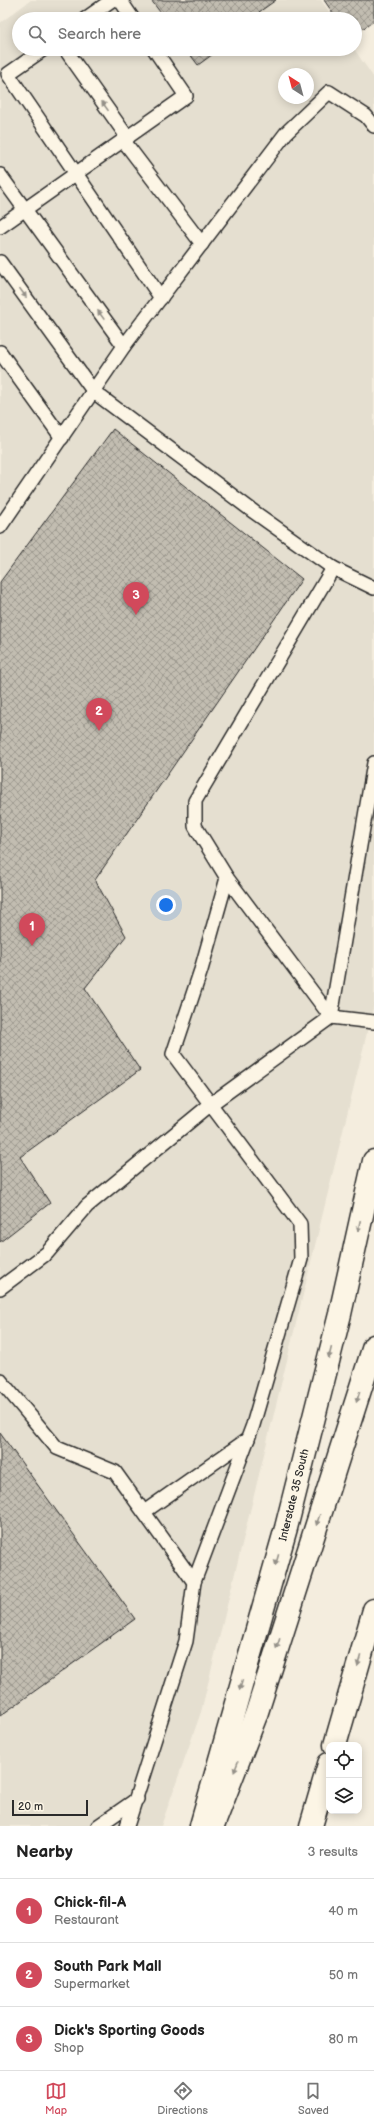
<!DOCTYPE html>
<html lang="en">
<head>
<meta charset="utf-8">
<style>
	body { margin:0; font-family:"Balsamiq Sans",sans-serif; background:#f6f6f6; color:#222 }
	.controls { position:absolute; right:12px; bottom:12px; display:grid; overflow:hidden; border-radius:8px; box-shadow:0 2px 10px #0003 }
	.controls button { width:36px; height:36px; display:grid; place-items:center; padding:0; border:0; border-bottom:1px solid #e0e0e0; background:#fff; color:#222; font:20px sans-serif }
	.compass { position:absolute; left:278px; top:68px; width:36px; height:36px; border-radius:50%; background:#fff; box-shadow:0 2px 10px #0003; rotate:324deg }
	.scale { position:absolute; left:12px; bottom:10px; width:76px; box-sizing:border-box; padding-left:4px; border:2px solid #2b2b2b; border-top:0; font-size:11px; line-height:14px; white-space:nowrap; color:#2b2b2b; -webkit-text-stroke:3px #fcf5e5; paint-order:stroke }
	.you { position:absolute; left:166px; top:905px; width:14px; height:14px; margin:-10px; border:3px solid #fff; border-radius:50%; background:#1a73e8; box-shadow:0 0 0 6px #1a73e833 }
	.badge { display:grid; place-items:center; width:26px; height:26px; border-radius:50%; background:#d1495b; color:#fff; font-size:13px; font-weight:700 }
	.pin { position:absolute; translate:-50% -33px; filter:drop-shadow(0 1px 2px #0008) }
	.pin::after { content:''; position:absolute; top:21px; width:14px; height:12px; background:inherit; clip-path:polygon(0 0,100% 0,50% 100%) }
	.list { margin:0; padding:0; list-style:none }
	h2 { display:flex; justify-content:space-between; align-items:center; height:52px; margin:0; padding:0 16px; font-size:17px }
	h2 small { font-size:13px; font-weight:400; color:#767676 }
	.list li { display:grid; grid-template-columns:26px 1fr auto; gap:12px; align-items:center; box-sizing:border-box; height:64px; padding:0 16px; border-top:1px solid #e0e0e0 }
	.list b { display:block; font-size:15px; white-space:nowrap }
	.list p { margin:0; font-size:13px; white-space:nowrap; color:#767676 }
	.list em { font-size:13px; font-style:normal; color:#767676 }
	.icon { flex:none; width:22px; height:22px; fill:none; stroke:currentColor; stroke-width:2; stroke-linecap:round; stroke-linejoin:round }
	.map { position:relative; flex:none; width:374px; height:1826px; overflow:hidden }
	.search { position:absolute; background:#fff; box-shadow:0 2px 10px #0003; left:12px; right:12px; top:12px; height:44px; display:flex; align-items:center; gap:10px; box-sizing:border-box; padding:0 14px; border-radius:22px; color:#767676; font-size:15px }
	.sheet { height:244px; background:#fff }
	nav { display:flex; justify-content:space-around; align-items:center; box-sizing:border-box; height:56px; border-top:1px solid #e0e0e0; background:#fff; font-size:11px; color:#767676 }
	nav a { display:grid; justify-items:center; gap:2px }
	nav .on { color:#d1495b }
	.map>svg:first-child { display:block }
</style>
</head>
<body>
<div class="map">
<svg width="374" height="1826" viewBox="0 0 374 1826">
	<defs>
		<pattern id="building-cross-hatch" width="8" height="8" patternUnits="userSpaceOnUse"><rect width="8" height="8" fill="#c2bdb1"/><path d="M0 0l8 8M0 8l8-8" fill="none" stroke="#9e9a90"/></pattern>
	</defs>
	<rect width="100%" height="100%" fill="#f4edde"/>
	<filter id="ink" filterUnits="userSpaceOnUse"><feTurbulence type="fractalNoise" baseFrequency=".025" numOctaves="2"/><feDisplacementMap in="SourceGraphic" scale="8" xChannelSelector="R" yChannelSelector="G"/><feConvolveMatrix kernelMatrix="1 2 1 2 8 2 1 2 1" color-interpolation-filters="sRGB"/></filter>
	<g filter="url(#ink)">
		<path fill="#e5dfd0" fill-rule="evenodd" d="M31 0H321L334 19H19V49H354L374 78V1004L201 1712 161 1826H0V23ZM284 74H308V98H284Z"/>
		<g fill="url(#building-cross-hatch)" stroke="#2b2b2b">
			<polygon points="151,0 276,0 259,12 263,17 260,19 159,19 163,16"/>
			<polygon points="324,0 374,0 374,21 355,34 355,19 337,19"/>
			<polygon points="186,49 220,49 198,65"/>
			<polygon points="113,429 302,579 95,880 126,936 85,988 140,1070 20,1157 50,1203 0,1242 0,582"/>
			<polygon points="0,1433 135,1619 0,1716"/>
		</g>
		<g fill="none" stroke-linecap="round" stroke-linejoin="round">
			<g stroke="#2b2b2b" stroke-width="16">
				<g id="service">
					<polyline points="120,0 133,19"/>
					<polyline points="85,19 112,0"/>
					<polyline points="44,49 8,74 161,298"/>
					<polyline points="65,49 128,138"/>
					<polyline points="123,140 202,244"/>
					<polyline points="0,175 124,346"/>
					<polyline points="0,227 186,96 154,49"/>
					<polyline points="0,262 94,392 254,512 333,568 374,588"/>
					<polyline points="0,352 62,438"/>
					<polyline points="0,527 124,346 286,133 329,92 366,116 374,126"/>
					<polyline points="374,763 331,1017 374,1022"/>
					<polyline points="227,878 195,826 195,801 333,568"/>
					<polyline points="0,1288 47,1253 87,1206 211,1104 331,1017 227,878 201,970 173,1054 300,1224 301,1259 253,1425 194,1582 186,1641 127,1826"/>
					<polyline points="0,1380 57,1448 115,1472 194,1582"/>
					<polyline points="144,1512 248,1439"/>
					<polyline points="98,1826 137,1799"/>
				</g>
			</g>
			<g stroke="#2b2b2b" stroke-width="25">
				<polyline id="secondary" points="201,1826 286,1528 340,1314 374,1161"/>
			</g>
			<g stroke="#2b2b2b" stroke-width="25">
				<g id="motorway">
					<polyline points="335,1745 374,1610"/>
					<polyline points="213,1826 256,1715 374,1346"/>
					<polyline points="311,1826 329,1764"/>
				</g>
			</g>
			<use href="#service" stroke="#fcf5e5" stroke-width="13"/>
			<use href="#secondary" stroke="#fcf5e5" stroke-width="22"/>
			<use href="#motorway" stroke="#fcf5e5" stroke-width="22"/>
		</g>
		<defs><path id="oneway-solid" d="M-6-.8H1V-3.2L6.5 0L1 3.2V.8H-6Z"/></defs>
		<g fill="#949088">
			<use href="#oneway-solid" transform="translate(105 106) rotate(-125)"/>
			<use href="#oneway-solid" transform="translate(23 293) rotate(54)"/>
			<use href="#oneway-solid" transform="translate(101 315) rotate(-126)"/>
			<use href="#oneway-solid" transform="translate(359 1226) rotate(103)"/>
			<use href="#oneway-solid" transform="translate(330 1353) rotate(104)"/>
			<use href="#oneway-solid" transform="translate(358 1397) rotate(108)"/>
			<use href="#oneway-solid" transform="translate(318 1520) rotate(108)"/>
			<use href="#oneway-solid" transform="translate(277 1560) rotate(106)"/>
			<use href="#oneway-solid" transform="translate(278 1644) rotate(108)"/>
			<use href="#oneway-solid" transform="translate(359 1661) rotate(106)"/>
			<use href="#oneway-solid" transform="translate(241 1685) rotate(106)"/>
			<use href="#oneway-solid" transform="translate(236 1767) rotate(111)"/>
		</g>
	</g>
	<g text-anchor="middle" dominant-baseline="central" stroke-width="4" stroke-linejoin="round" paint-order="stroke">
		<g font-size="11" fill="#2b2b2b" stroke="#fcf5e5">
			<text transform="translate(294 1495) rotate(-76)">Interstate 35 South</text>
		</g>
	</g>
</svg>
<div class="controls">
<button><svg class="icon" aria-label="locate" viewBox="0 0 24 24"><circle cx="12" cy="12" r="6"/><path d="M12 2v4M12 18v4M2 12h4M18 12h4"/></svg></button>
<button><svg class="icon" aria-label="layers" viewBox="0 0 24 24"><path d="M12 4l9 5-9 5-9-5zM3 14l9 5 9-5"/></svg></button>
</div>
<svg class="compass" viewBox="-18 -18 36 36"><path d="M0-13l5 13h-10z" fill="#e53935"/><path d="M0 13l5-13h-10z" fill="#767676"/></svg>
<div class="scale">20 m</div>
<div class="you"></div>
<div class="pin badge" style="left:32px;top:946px">1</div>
<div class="pin badge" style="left:99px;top:731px">2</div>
<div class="pin badge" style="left:136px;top:615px">3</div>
<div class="search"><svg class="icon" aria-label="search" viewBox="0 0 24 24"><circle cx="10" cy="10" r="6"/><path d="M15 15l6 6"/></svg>Search here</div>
</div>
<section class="sheet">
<h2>Nearby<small>3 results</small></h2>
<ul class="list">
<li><span class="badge">1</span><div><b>Chick-fil-A</b><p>Restaurant</p></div><em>40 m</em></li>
<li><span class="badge">2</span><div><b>South Park Mall</b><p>Supermarket</p></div><em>50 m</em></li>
<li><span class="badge">3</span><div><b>Dick's Sporting Goods</b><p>Shop</p></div><em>80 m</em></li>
</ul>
</section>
<nav>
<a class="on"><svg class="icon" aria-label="map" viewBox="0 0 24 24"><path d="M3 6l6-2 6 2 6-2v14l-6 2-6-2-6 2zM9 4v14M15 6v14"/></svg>Map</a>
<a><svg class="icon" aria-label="directions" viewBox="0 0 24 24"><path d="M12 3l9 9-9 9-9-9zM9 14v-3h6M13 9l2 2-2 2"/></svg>Directions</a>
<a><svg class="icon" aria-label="saved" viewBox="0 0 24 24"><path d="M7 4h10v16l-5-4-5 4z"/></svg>Saved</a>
</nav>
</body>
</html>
